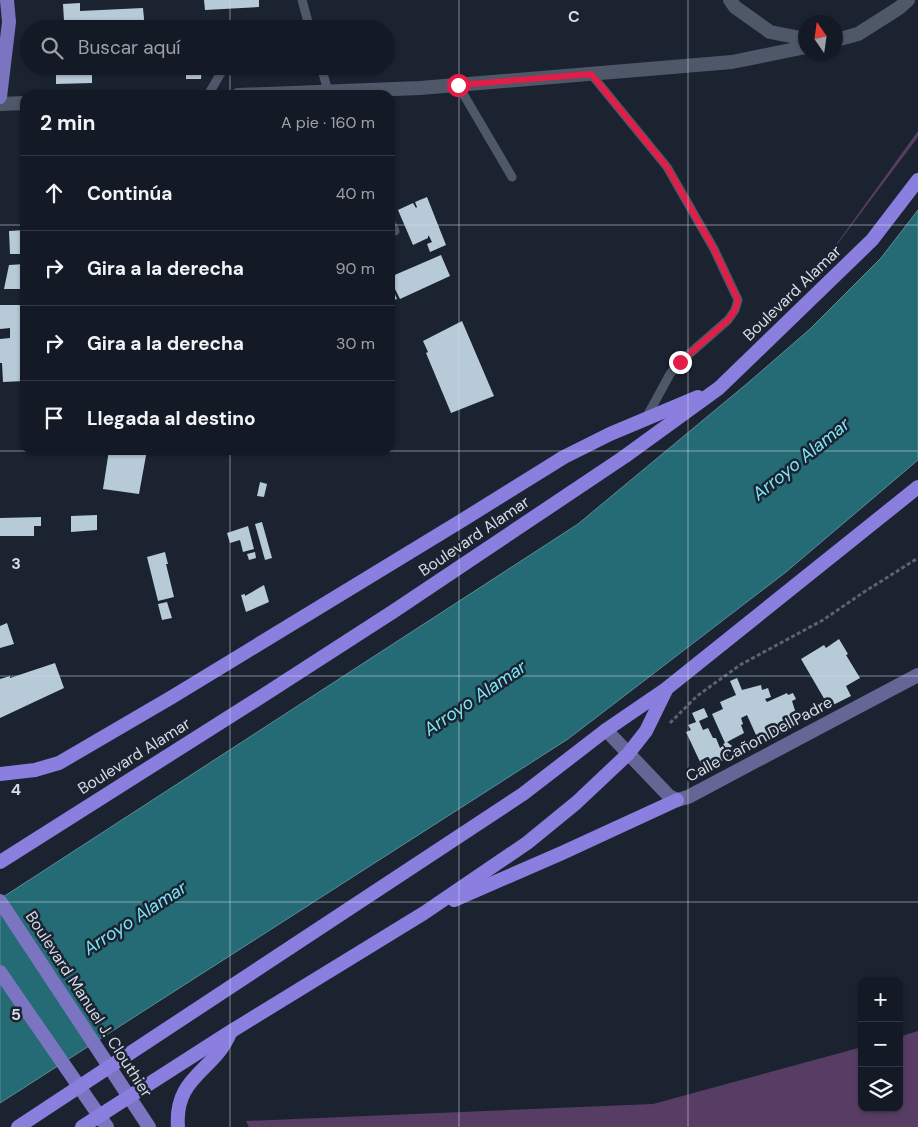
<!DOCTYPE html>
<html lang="es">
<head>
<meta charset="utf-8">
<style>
	body { margin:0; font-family:"DM Sans",sans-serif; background:#212732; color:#f1f3f6 }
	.controls { position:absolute; right:15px; bottom:15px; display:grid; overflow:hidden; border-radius:10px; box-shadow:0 1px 4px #0004 }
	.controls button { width:45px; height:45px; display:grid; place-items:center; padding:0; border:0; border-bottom:1px solid #333842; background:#141a25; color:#f1f3f6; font:25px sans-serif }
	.compass { position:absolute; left:798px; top:15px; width:45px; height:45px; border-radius:50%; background:#141a25; box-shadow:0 1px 4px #0004; rotate:347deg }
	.stop { position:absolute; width:15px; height:15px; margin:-11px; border:4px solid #e11d48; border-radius:50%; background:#fff }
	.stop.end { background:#e11d48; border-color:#fff; box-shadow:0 1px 5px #0008 }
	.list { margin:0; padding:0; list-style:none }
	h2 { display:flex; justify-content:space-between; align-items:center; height:65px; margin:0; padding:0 20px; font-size:21px }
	h2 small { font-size:16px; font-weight:400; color:#9da1a7 }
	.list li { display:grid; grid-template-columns:32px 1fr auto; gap:15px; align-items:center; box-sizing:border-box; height:75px; padding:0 20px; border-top:1px solid #333842 }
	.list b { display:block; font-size:19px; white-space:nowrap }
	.list em { font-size:16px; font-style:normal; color:#9da1a7 }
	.icon { flex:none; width:28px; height:28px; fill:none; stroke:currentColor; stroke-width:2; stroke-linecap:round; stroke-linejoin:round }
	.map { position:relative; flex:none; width:918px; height:1127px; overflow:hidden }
	.search { position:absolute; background:#141a25; box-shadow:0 1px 4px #0004; left:20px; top:20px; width:375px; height:55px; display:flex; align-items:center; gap:12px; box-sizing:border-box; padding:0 18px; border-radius:28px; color:#9da1a7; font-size:19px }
	.panel { position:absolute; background:#141a25; box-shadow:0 1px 4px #0004; left:20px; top:90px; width:375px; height:365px; border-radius:15px }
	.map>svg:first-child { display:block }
</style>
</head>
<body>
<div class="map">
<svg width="918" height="1127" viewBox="0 0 918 1127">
	<rect width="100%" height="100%" fill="#1b2331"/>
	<g fill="#573d64">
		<polygon points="918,131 918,137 812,278"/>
		<polygon points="918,1031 918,1127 249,1127 246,1121 653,1104 862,1047 862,1108 899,1108 899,1037"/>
	</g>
	<polygon fill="#246b75" stroke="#598d97" points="918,210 918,460 786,572 568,739 0,1103 0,899 578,524 749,382 810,329 881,258"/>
	<g fill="#b6cad7">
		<polygon points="204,0 259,0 259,7 205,10"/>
		<polygon points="80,3 80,11 143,8 145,29 124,29 123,21 79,23 79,20 64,21 63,4"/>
		<polygon points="172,22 193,23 192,29 172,29"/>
		<polygon points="59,24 77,24 77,29 55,29 55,25"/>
		<polygon points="60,66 96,66 95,72 92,72 92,83 56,84 56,73 60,73"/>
		<polygon points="186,66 202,66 201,79 186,79"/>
		<polygon points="427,197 446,245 430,252 427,244 432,242 429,236 428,236 428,238 413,245 398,210 413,203 416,208 417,207 415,202"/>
		<polygon points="25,230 25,254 10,254 9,231"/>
		<polygon points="441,255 450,276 400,299 394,287 392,287 397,299 390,301 390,277"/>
		<polygon points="25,264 25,289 4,289 9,265"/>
		<polygon points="0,305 25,305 25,381 3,382 2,363 0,363 0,339 10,338 10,328 0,329"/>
		<polygon points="462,321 494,396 451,413 426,353 428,352 423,341"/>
		<polygon points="93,450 103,450 102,455 93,454"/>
		<polygon points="109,450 147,450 139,494 103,489"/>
		<polygon points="260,482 267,484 264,497 257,496"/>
		<polygon points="97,515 97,530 71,532 71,516"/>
		<polygon points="41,517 41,526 34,526 34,536 0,536 0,518"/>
		<polygon points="262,522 272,558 265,560 255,524"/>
		<polygon points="248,526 254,549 243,552 240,540 230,543 227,533"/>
		<polygon points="165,552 168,564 166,564 174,597 158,601 147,557"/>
		<polygon points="255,552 256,558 249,560 247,554"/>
		<polygon points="264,585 269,602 246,612 241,595 245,594 245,596"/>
		<polygon points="167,602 172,618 162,620 158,604"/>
		<polygon points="7,623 14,644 0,648 0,626"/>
		<polygon points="839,639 848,654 846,655 860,678 846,686 851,696 829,707 801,659 824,645 826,648"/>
		<polygon points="55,663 64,688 0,718 0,679 10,676 10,678"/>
		<polygon points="737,678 742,690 761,685 762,690 768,688 771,697 765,699 767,702 787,693 788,695 793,693 796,699 792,701 799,723 791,727 790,725 783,728 785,732 760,744 747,715 741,718 743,724 741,725 744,733 727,742 732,746 728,750 723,744 725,743 712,714 723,709 720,702 736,695 730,681"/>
		<polygon points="704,708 708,717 699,721 703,730 708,728 713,738 716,738 720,748 723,746 728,756 725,757 726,759 719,762 717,759 702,766 686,732 691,730 688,725 696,722 692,713"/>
	</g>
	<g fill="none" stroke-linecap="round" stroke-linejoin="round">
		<polyline stroke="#5c636f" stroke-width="3" stroke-dasharray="4 2.5" stroke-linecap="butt" points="670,723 697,696 740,665 823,620 864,592 918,558"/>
		<g stroke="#4e5868" stroke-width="9">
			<polyline points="302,0 310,29"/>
			<polyline points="321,66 329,95"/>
			<polyline points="591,74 667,167 714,249 738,300 735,310 728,320 680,362 670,374 646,418"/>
			<polyline points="458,85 512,177"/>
			<polyline points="208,95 225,66"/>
			<polyline points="390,221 395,231"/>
		</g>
		<g stroke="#4e5868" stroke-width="14">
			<polyline points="730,0 735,7 770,32 806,39"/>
			<polyline points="836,40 858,34 899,8 908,0"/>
			<polyline points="238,95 420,88 732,62 806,47"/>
			<polyline points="0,104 25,103"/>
		</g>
		<polyline stroke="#646695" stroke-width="14" points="606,730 669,796 677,800 688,797 918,675"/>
		<g stroke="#7b75c1" stroke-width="14">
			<polyline points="0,97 9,22 7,0"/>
			<polyline points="0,901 149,1127"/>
			<polyline points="0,972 107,1127"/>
		</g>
		<g stroke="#8a7edf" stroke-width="14">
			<polyline points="0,774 35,770 59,763 172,697 461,521 564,457 610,434 698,397"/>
			<polyline points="0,862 256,700 394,611 624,457 719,388 872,240 918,180"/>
			<polyline points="454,900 562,853 677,800"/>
			<polyline points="18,1127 523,794 606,730 666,689 918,487"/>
			<polyline points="82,1127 230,1032 424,913 527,843 576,803 628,754 646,731 666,690"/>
			<path d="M178 1127C174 1076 214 1072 230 1033"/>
		</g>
	</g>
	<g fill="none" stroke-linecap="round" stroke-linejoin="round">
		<polyline stroke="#e11d48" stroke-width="6" points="458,85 591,74 667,167 714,249 738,300 735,310 728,320 680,362"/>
	</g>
	<path fill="none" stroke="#d6dbe5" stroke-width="1" stroke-opacity="0.55" d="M230 0V29M459 0V1127M688 0V1127M230 66V95M0 225H25M390 225H918M230 450V1127M0 451H918M0 676H918M0 902H918"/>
	<g text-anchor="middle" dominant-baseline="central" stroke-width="5" stroke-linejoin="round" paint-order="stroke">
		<g font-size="16" fill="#d6dbe5" stroke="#1b2331">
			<text transform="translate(792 293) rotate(-44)">Boulevard Alamar</text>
			<text transform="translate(474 536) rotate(-34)">Boulevard Alamar</text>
			<text transform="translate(759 739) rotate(-28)">Calle Cañon Del Padre</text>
			<text transform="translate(134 756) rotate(-32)">Boulevard Alamar</text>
			<text transform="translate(89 1004) rotate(57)">Boulevard Manuel J. Clouthier</text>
		</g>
		<g font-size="18" font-style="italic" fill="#7ce7f7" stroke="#1b2331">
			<text transform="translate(801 459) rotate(-39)">Arroyo Alamar</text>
			<text transform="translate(475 698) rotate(-34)">Arroyo Alamar</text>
			<text transform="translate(135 918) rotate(-33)">Arroyo Alamar</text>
		</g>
	</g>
	<g font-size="16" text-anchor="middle" font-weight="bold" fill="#d6dbe5" stroke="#1b2331" stroke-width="5" stroke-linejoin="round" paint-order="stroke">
		<text x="574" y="22">C</text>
		<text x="16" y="569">3</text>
		<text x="16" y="795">4</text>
		<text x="16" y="1020">5</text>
	</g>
</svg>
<div class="controls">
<button>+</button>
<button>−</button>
<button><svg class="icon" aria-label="layers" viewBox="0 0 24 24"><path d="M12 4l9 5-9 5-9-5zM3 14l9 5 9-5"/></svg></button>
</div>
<svg class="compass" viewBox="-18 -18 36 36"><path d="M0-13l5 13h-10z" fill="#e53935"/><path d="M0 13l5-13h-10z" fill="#9da1a7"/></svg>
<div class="stop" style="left:458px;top:85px"></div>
<div class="stop end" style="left:680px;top:362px"></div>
<div class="search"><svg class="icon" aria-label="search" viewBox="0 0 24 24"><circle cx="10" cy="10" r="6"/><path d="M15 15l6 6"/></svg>Buscar aquí</div>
<section class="panel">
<h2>2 min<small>A pie · 160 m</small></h2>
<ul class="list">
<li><svg class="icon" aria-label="ahead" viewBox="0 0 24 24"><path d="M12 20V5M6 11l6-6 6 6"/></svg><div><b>Continúa</b></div><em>40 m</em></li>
<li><svg class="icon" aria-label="right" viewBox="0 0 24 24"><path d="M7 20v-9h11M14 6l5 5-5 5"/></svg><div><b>Gira a la derecha</b></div><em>90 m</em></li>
<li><svg class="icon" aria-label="right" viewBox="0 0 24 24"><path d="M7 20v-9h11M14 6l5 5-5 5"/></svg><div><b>Gira a la derecha</b></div><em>30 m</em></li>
<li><svg class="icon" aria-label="arrive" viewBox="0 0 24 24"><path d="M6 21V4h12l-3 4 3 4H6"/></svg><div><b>Llegada al destino</b></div></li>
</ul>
</section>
</div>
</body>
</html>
